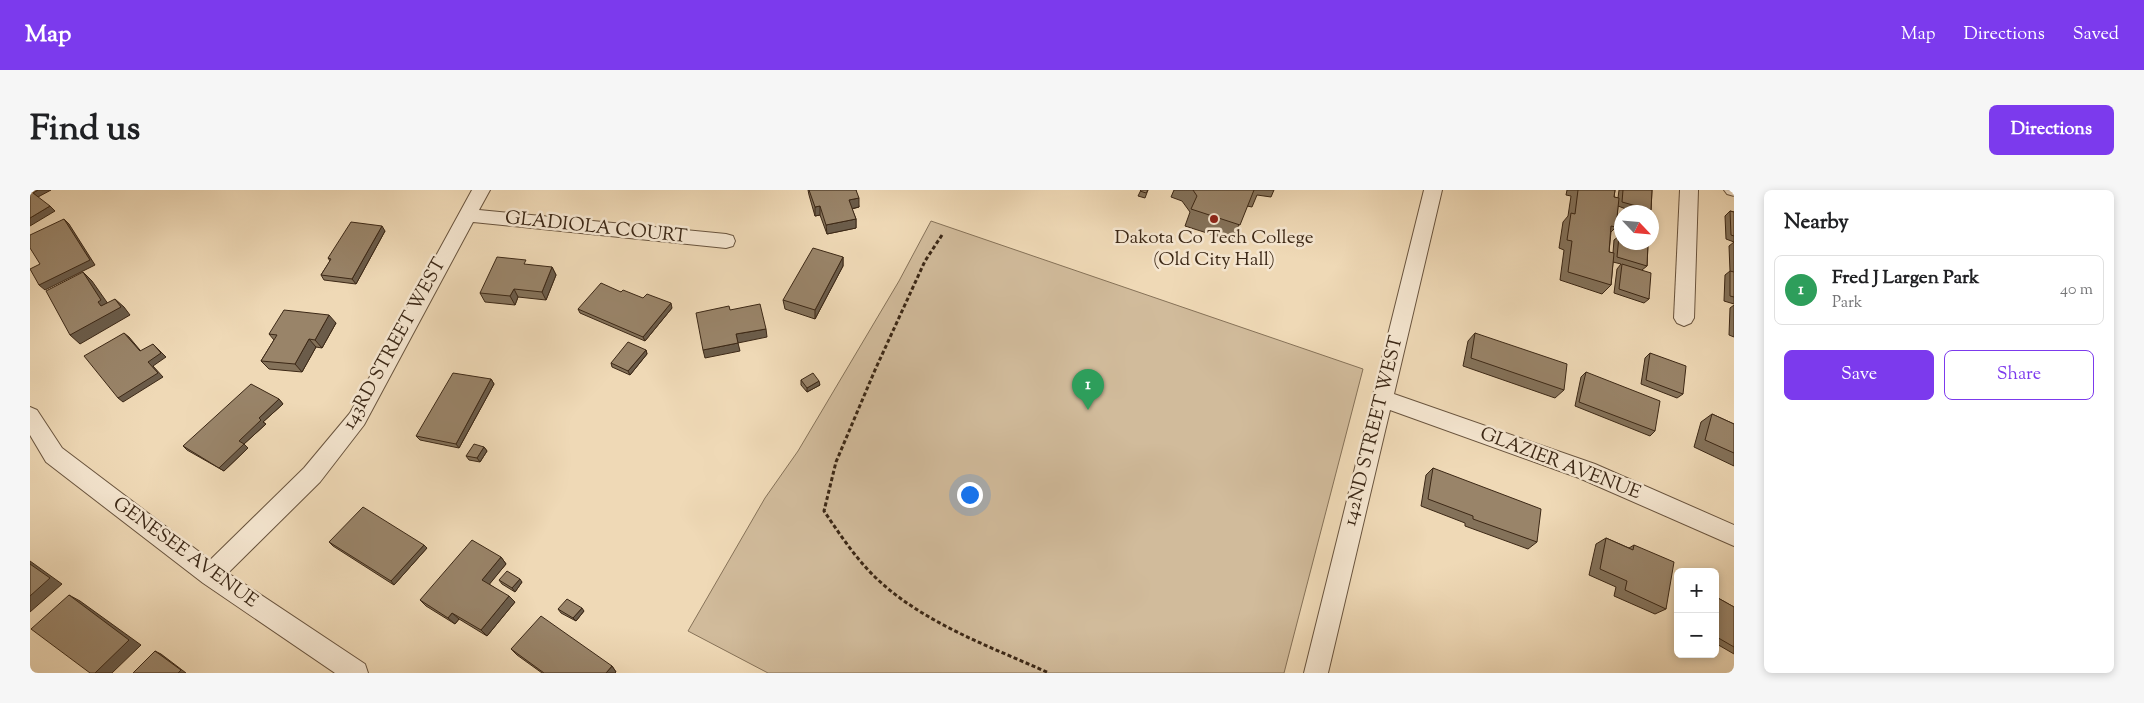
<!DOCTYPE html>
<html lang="en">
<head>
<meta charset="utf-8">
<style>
	body { margin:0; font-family:"Sorts Mill Goudy",serif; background:#f6f6f6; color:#202124 }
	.controls { position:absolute; right:15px; bottom:15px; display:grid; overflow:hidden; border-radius:8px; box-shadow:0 2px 8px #0003 }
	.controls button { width:45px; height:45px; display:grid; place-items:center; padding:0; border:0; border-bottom:1px solid #e0e0e0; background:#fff; color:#202124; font:25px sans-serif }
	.compass { position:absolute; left:1584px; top:15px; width:45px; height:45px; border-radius:50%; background:#fff; box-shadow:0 2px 8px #0003; rotate:116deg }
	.you { position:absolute; left:939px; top:304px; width:18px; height:18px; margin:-12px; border:4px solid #fff; border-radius:50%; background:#1a73e8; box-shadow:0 0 0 8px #1a73e833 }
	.badge { display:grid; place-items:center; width:32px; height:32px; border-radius:50%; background:#7c3aed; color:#fff; font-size:16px; font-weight:700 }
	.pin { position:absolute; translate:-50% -41px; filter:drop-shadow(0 1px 2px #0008) }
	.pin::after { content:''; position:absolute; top:26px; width:18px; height:15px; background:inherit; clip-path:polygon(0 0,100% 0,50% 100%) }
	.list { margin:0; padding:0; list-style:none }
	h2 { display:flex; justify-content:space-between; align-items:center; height:65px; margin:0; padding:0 20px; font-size:21px }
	h2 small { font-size:16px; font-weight:400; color:#757577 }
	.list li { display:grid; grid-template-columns:32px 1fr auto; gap:15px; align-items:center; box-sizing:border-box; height:70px; margin:0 10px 10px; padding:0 10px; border:1px solid #e0e0e0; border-radius:8px }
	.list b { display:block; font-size:19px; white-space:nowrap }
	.list p { margin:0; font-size:16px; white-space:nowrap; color:#757577 }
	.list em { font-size:16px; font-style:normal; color:#757577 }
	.actions { display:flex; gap:10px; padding:15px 20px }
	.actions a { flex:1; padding:11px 0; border:1px solid #7c3aed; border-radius:8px; text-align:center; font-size:18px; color:#7c3aed }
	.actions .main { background:#7c3aed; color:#fff }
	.map { position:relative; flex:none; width:1704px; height:483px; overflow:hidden; border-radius:8px }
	header { display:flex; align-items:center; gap:30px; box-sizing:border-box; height:70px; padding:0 25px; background:#7c3aed; color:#fff }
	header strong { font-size:24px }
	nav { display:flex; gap:28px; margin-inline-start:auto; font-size:18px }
	.intro { display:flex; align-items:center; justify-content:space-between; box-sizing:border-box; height:120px; padding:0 30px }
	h1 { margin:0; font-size:35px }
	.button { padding:12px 22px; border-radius:8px; background:#7c3aed; color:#fff; font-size:18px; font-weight:700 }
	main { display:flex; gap:30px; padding:0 30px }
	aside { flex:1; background:#fff; border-radius:8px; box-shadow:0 2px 8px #0003 }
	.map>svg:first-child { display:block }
</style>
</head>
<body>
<header>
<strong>Map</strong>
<nav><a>Map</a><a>Directions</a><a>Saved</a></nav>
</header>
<div class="intro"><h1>Find us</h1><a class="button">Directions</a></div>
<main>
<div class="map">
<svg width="1704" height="483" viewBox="0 0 1704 483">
	<rect width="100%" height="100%" fill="#efd9b6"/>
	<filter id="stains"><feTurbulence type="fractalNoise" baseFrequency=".004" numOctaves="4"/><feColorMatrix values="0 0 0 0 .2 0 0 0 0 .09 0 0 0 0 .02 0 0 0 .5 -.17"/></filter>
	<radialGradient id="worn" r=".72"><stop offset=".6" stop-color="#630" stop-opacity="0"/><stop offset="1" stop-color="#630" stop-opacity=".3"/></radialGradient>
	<polygon fill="#d1bb9b" stroke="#867258" points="901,31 1333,179 1254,483 738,483 658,441 735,308 768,261 869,91"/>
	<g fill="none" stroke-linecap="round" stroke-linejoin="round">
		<g stroke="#69543e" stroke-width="2">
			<g id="minor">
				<polygon points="442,0 460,0 449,20 696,44 703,46 705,51 703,56 696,58 443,32 334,235 290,292 198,383 335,474 338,483 305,483 173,393 16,272 0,245 0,217 7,220 32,258 180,370 274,278 320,223"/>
				<polygon points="1394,0 1412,0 1364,204 1565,274 1704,335 1704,356 1549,288 1360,220 1298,483 1274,483"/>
				<polygon points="1650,0 1668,0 1664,128 1661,133 1654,136 1647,133 1644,128"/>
				<polygon points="1694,0 1704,0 1704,6 1697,4"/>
			</g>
		</g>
		<path stroke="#3c2816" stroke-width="3" stroke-dasharray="4 2.5" stroke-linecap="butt" d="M912 45 895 71 845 180 806 272 794 321C809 343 824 366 843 385 890 432 959 456 1019 483"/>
		<use href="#minor" fill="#f5e6d0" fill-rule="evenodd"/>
	</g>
	<g fill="#84725a" stroke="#3c2816">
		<polygon points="778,0 826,0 829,17 822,19 826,29 826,38 797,44 790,25 785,26 779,5"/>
		<polygon points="1111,0 1118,0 1115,8 1108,6"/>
		<polygon points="1144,0 1244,0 1241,7 1227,5 1222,17 1217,16 1202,51 1155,36 1160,22 1152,11 1141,7"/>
		<polygon points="1537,0 1585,0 1584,7 1588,8 1589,0 1622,0 1621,20 1618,22 1592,22 1596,19 1588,16 1586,37 1581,42 1579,62 1583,63 1584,50 1589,46 1590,46 1592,24 1592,52 1620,52 1618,54 1617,76 1612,80 1619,109 1614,113 1584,103 1587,79 1591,74 1583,72 1581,95 1572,104 1530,90 1534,60 1529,58 1533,32 1538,26 1541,6 1536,5"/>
		<polygon points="1700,21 1704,22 1704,114 1694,111 1695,85 1700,81 1699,56 1704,52 1696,49 1695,26"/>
		<polygon points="355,41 326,94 294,90 291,85 300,71 298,68"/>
		<polygon points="813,67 813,76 785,129 755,119 753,110"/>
		<polygon points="522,77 526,85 516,110 488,107 485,115 455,112 450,103"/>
		<polygon points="591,102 642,118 615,151 550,123 548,119"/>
		<polygon points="1704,115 1704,147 1699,145 1700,118"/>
		<polygon points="306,133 292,158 286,157 272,182 239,179 231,171 244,150 239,144"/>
		<polygon points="1445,143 1534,200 1525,208 1433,176 1438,151"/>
		<polygon points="616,160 617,164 600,185 582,177 581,173"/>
		<polygon points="1620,163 1653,204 1647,208 1611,194 1615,168"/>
		<polygon points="1556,182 1625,241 1620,246 1545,216 1551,187"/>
		<polygon points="461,189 464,194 429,258 390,250 386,246"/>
		<polygon points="771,190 790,195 777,202 771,195"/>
		<polygon points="249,209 253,214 233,232 236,234 214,254 218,258 194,281 157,260 153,256"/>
		<polygon points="1682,224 1704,234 1704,276 1664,257 1671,232"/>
		<polygon points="454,257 457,261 450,272 439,270 436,266"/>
		<polygon points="1403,278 1507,352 1498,359 1435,336 1435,333 1391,316 1396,285"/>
		<polygon points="1576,348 1599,358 1604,355 1636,419 1625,424 1584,406 1586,397 1559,385 1566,354"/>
		<polygon points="299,352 397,358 364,395 303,356"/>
		<polygon points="471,367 476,374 459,394 485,412 457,446 429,429 425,434 396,416 390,410"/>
		<polygon points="469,390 492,392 485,402 472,394"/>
		<polygon points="1688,408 1704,417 1704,464 1685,453 1685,409"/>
		<polygon points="528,419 554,421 546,431 531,423"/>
		<polygon points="481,459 582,476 586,482 585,483 512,483 487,465"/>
	</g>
	<g fill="#6b5c4a" stroke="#3c2816">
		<polygon points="8,0 21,0 8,7 3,3"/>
		<polygon points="829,8 829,17 820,19 819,10"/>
		<polygon points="20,16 25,21 0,36 0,28"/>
		<polygon points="790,16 790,25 785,26 785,17"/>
		<polygon points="34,29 39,34 65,75 15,100 9,95"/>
		<polygon points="826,29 826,38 797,44 796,35"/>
		<polygon points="352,36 355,41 326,94 322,89"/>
		<polygon points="813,67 813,76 785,129 785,120"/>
		<polygon points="522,77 526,85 516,110 512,102"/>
		<polygon points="53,82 62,91 81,118 85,109 94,117 100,125 50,154 40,145 68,112"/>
		<polygon points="484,99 488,107 485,115 480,106"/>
		<polygon points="641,113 642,118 615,151 613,147"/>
		<polygon points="299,125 306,133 292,158 285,150"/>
		<polygon points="736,139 737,147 708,153 706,144"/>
		<polygon points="94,143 99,147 115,166 110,161"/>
		<polygon points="279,149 286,157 272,182 265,174"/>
		<polygon points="708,153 710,161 675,168 673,160"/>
		<polygon points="123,154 136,167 123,176 133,187 93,212 88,208 118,172"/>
		<polygon points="616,160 617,164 600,185 598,181"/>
		<polygon points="461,189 464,194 429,258 426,254"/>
		<polygon points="789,191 790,195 777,202 777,198"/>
		<polygon points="249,209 253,214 233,232 236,234 214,254 218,258 194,281 189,278 209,251 229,228"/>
		<polygon points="454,257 457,261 450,272 447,268"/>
		<polygon points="394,355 397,358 364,395 361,391"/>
		<polygon points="471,367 476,374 458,396 452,390"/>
		<polygon points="0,371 32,394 0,422"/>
		<polygon points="490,389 492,392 485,402 482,398"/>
		<polygon points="39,405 50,411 111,455 82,483 65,483"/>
		<polygon points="479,406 485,412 457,446 451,440"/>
		<polygon points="552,418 554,421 546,431 543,428"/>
		<polygon points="422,423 429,429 425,434 418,428"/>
		<polygon points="125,461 131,464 156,483 148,483"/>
		<polygon points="582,476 586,482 585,483 576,483"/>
	</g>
	<g fill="#998469" stroke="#3c2816">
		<polygon points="0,0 8,0 3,3 20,16 0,28"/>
		<polygon points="779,0 826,0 829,8 819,10 826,29 796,35 790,16 785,17"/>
		<polygon points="1111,0 1118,0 1116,3 1110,1"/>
		<polygon points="1163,0 1224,0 1210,35 1161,19 1167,6"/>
		<polygon points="1548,0 1585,0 1584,7 1589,8 1586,37 1581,36 1579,62 1584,63 1581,95 1538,82 1542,51 1537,50 1541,23 1545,24"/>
		<polygon points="1593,0 1622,0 1621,20 1592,12"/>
		<polygon points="1596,18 1611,22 1596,22"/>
		<polygon points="1700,21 1704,22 1704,46 1701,45"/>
		<polygon points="1622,26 1625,27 1623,50 1622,49"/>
		<polygon points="34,29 60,70 9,95 0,79 10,74 0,58 0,45"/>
		<polygon points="321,32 352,36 322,89 291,85 301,69 298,68"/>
		<polygon points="1589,46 1592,46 1592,52 1612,52 1618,54 1617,76 1587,67"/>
		<polygon points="783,58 813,67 785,120 753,110"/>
		<polygon points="467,67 496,70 494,74 522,77 512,102 484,99 480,106 450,103"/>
		<polygon points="1592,74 1621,83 1619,109 1589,99"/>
		<polygon points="1700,81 1704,82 1704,107 1700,106"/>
		<polygon points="53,82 71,110 68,112 71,116 85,109 91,117 40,145 16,101"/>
		<polygon points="571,93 591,102 593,100 613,108 617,104 641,113 613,147 548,119"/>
		<polygon points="730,114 736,139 706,144 708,153 673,160 666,123 699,116 700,120"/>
		<polygon points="254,120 299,125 285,150 279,149 265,174 231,171 247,145 239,144"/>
		<polygon points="94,143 110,161 123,154 131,163 118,172 128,183 88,208 54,166"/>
		<polygon points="1445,143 1537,174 1534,200 1441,168"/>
		<polygon points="598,152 616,160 598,181 581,173"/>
		<polygon points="1620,163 1656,176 1653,204 1616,190"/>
		<polygon points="1556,182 1630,211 1625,241 1549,212"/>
		<polygon points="423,183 461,189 426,254 386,246"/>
		<polygon points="783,183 789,191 777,198 771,190"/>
		<polygon points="221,194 249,209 229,228 231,230 209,251 214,254 189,278 153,256"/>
		<polygon points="1682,224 1704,234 1704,263 1675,250"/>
		<polygon points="444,254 454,257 447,268 436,266"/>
		<polygon points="1403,278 1511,319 1507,352 1443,329 1443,326 1398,309"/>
		<polygon points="333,317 394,355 361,391 299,352"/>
		<polygon points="1576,348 1603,360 1604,355 1644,372 1636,419 1595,400 1597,391 1570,379"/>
		<polygon points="442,350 471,367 452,390 479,406 451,440 422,423 418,428 390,410"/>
		<polygon points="0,374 20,388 0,406"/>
		<polygon points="477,381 490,389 482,398 469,390"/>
		<polygon points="39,405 99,450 65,483 60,483 1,439"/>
		<polygon points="1688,408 1704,417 1704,457 1685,446 1685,414"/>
		<polygon points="537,409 552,418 543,428 528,419"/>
		<polygon points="511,426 582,476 576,483 514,483 481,459"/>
		<polygon points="125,461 151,480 148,483 103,483"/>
	</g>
	<circle fill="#8f2418" stroke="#f5e6d0" stroke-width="2" cx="1184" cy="29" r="5"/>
	<g text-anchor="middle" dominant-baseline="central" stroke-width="5" stroke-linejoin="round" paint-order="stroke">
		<g font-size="19" fill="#3c2816" stroke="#f5e6d0">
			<text transform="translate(566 38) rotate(6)">GLADIOLA COURT</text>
			<text transform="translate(365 154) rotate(-61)">143RD STREET WEST</text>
			<text transform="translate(1344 241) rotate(-76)">142ND STREET WEST</text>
			<text transform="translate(1530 274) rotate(21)">GLAZIER AVENUE</text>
			<text transform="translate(155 363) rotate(36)">GENESEE AVENUE</text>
		</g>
		<g font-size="19" fill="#3c2816" stroke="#f5e6d0">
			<text x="1184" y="48">Dakota Co Tech College<tspan x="1184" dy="22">(Old City Hall)</tspan></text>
		</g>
	</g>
	<rect width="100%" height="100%" filter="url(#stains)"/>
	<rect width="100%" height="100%" fill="url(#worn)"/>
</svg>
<div class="controls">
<button>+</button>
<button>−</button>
</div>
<svg class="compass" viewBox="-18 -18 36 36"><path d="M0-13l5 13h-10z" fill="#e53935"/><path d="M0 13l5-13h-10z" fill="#757577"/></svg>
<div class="you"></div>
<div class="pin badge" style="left:1058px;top:220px;background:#2e9e5b">1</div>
</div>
<aside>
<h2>Nearby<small></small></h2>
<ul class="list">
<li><span class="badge" style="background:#2e9e5b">1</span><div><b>Fred J Largen Park</b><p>Park</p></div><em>40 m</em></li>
</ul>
<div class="actions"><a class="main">Save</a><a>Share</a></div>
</aside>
</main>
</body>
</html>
